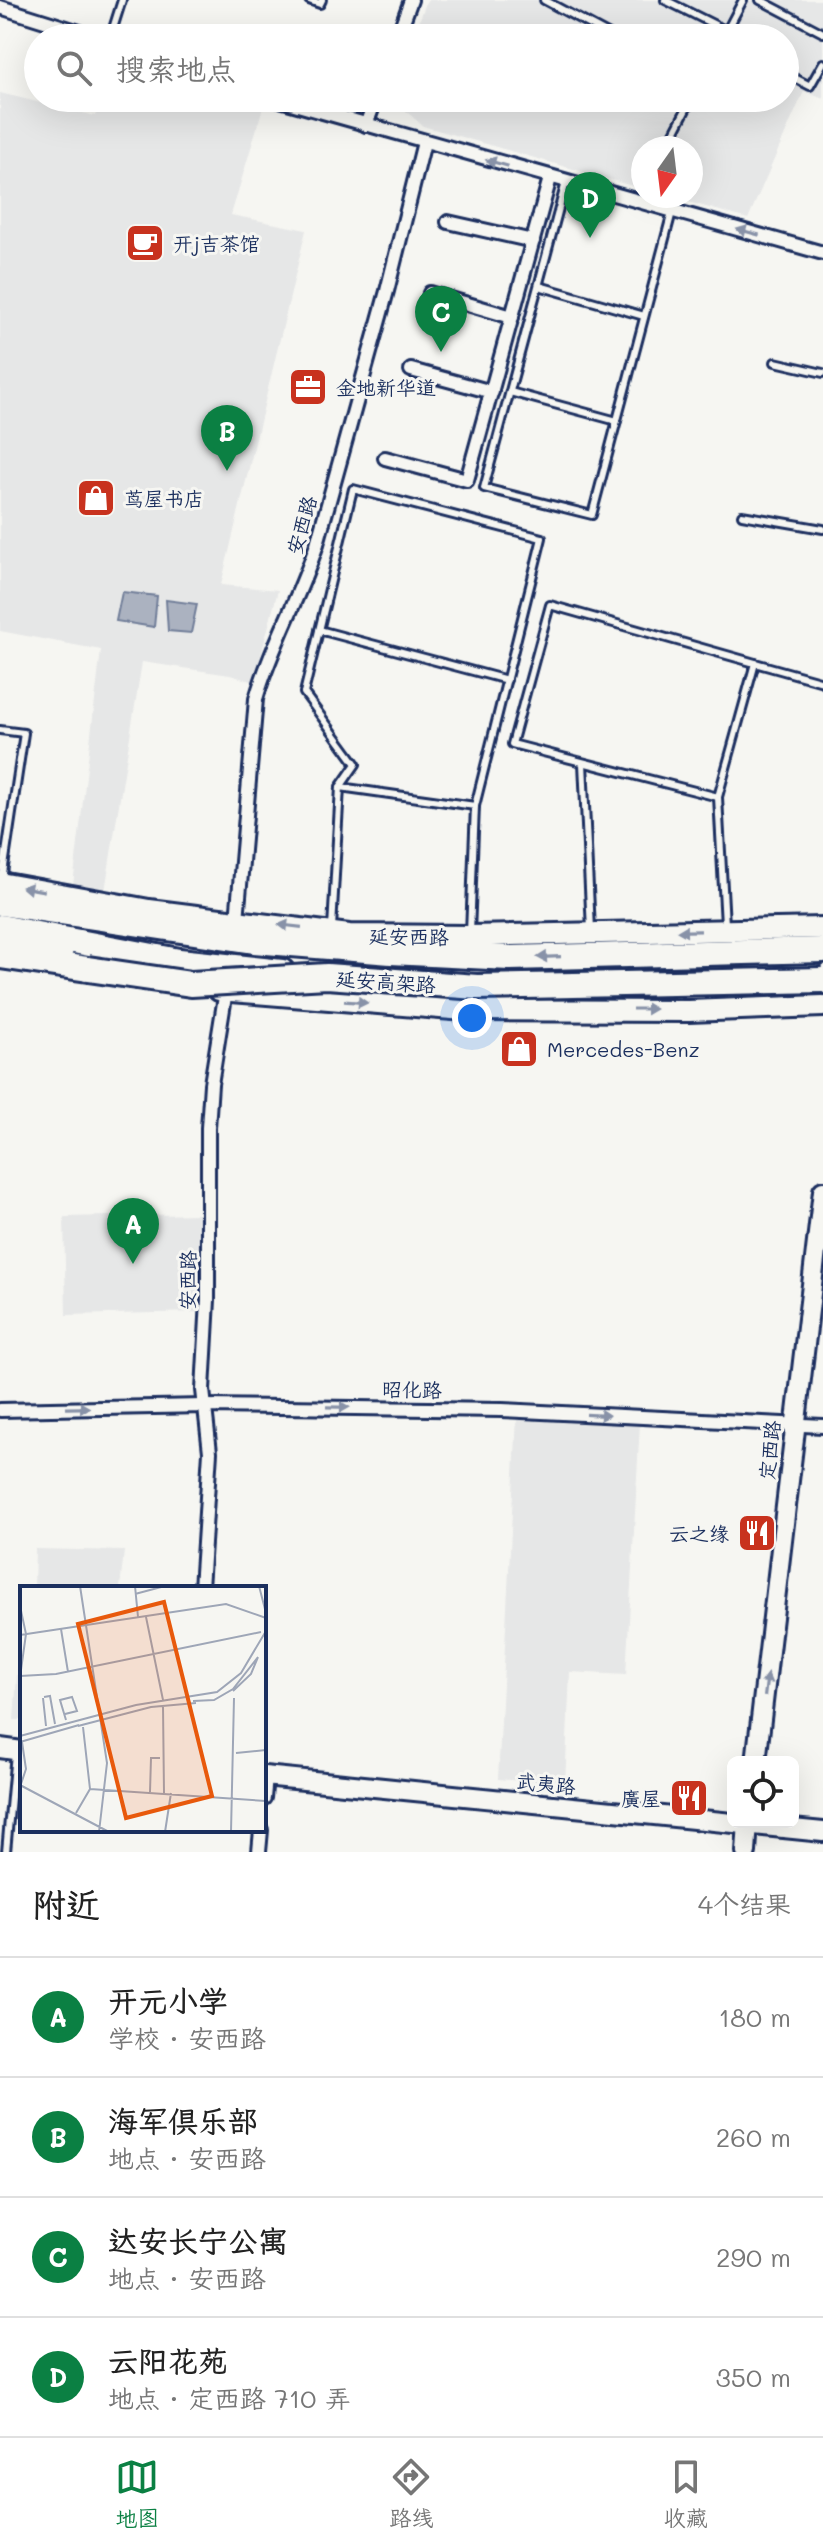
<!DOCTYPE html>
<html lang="zh">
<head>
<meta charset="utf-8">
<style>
	body { margin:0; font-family:Mali,"LXGW WenKai TC",sans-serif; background:#f2f2f2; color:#222 }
	.controls { position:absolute; right:24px; bottom:24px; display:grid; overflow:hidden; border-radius:12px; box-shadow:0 8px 32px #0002 }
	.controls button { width:72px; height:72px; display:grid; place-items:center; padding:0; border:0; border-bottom:2px solid #e0e0e0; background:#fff; color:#222; font:40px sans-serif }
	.compass { position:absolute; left:631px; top:136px; width:72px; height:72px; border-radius:50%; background:#fff; box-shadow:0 8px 32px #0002; rotate:194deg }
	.you { position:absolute; left:472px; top:1018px; width:28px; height:28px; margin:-20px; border:6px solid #fff; border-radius:50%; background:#1a73e8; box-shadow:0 0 0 12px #1a73e833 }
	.badge { display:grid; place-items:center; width:52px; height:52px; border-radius:50%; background:#0b8043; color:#fff; font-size:26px; font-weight:700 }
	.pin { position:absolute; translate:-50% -66px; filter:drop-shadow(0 2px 4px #0008) }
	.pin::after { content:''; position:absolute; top:42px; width:28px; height:24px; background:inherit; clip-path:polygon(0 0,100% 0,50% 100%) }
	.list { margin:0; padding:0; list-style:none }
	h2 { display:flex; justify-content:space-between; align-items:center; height:104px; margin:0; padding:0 32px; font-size:34px }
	h2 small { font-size:26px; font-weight:400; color:#767676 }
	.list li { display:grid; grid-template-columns:52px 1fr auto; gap:24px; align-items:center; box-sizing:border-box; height:120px; padding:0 32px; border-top:2px solid #e0e0e0 }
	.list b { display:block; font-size:30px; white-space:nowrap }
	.list p { margin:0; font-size:26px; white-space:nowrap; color:#767676 }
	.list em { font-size:26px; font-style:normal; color:#767676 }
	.icon { flex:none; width:44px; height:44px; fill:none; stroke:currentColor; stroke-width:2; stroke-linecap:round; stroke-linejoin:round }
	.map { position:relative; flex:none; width:823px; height:1852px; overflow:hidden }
	.search { position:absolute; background:#fff; box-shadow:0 8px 32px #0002; left:24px; right:24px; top:24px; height:88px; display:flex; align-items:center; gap:20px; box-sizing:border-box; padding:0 28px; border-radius:44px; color:#767676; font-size:30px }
	.sheet { height:584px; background:#fff }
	nav { display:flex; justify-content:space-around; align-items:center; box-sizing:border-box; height:112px; border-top:2px solid #e0e0e0; background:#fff; font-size:22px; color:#767676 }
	nav a { display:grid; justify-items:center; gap:4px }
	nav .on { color:#0b8043 }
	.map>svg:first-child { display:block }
</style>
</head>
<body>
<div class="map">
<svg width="823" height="1852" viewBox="0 0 823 1852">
	<rect width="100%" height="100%" fill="#f6f6f2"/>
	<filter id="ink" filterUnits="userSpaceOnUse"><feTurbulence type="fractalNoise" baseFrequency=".0125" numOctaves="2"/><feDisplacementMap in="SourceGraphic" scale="16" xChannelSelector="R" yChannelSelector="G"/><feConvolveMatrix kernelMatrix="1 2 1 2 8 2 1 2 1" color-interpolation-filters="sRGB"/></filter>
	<g filter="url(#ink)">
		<g fill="#e6e7e7">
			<polygon points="427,0 823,0 823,99 804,91 748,219 668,196 691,196 691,148 643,148 643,189 423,126 392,99 785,98 785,38 413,38"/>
			<polygon points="0,93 95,116 101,98 247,98 264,104 231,215 306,230 221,585 278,590 254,682 230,675 142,662 105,891 73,885 101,650 0,631"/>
			<polygon points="199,1214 201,1312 66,1315 64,1217"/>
			<polygon points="517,1417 640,1423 626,1675 570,1672 565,1785 498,1779"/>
			<polygon points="35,1549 124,1551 120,1588 34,1588"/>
			<polygon points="21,1615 22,1615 22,1720 14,1720"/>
		</g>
		<g fill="#abb2c0" stroke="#717e99" stroke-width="2">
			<polygon points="122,592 157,596 154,627 116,621"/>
			<polygon points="166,600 197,604 191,633 168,631"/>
		</g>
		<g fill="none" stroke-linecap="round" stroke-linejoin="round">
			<g stroke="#1b2f5e" stroke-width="12">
				<g id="lane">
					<polyline points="309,0 320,4 322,0"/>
					<polyline points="544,0 615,38"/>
					<polyline points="665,0 727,31"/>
					<polyline points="760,0 823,33"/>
					<polyline points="110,38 122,0"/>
					<polyline points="723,38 743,0"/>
					<polyline points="785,73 810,86 823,63"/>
					<polyline points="666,148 692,98"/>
					<polyline points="566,182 484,488 592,515 672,212"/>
					<polyline points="539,286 644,316"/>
					<polyline points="775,362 823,373"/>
					<polyline points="510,392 617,421"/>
					<polyline points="742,515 823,529"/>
					<polygon points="550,605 755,663 718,797 512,744"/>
					<polyline points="319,630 507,680"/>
					<polyline points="755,663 823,682"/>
					<polyline points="0,730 24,733 2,880"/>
					<polyline points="583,763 591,930"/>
					<polyline points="340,787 475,806"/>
					<polyline points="718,797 725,925"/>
					<polyline points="332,928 340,787 356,764 304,693 353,489 542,538 475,806 470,933"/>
					<polyline points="6,1852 15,1753"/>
				</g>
			</g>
			<g stroke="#1b2f5e" stroke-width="18">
				<g id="street">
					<polyline points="0,7 99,38"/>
					<polyline points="397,38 411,0"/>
					<polyline points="273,98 823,253"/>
					<polyline points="366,125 376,98"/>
					<polyline points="448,222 533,241"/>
					<polyline points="430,293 512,317"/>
					<polyline points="411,370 492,392"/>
					<polyline points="385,458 467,480 550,178"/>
					<path d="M237 920 256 699C271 646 300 597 317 544L387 291 424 142"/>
					<polyline points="0,1410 205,1406 502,1410 823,1426"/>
					<polyline points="201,1588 210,1452 203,1390 208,1300 208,1128 211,1084 227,984"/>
					<polyline points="264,1798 266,1777"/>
					<polyline points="259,1852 261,1830"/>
				</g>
			</g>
			<g stroke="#1b2f5e" stroke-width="24">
				<g id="secondary">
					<polyline points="0,1748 22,1751"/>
					<polyline points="756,1762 823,1191"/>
					<polyline points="264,1776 823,1832"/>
					<polyline points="746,1852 748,1822"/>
				</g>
			</g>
			<g stroke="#1b2f5e" stroke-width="26">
				<g id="primary">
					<polyline points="0,883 149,910 349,935 470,936 823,928"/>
					<polyline points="0,941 63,950"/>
					<polyline points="219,990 465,1010 689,1011 823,1006"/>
				</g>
			</g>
			<g stroke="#1b2f5e" stroke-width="30">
				<g id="highway">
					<polyline points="0,903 254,941 391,952 510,958 823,950"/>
					<polyline points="0,927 179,961 282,972"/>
					<polyline points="0,956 88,969"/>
				</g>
			</g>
			<use href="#lane" stroke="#f6f6f2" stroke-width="6"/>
			<use href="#street" stroke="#f6f6f2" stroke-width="12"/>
			<use href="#secondary" stroke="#f6f6f2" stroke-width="18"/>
			<use href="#primary" stroke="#f6f6f2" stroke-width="20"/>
			<use href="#highway" stroke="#f6f6f2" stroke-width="24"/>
			<g stroke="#1b2f5e" stroke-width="30" stroke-linecap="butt">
				<polyline id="highway-bridge" points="88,969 191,984 327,976 477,987 823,980"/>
			</g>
			<use href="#highway-bridge" stroke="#f6f6f2" stroke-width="24"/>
		</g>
		<defs><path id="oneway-solid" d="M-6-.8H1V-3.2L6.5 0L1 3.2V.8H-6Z" transform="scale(2)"/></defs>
		<g fill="#8892a8">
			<use href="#oneway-solid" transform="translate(497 163) rotate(-164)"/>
			<use href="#oneway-solid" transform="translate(748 232) rotate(-165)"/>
			<use href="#oneway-solid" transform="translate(33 889) rotate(-170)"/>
			<use href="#oneway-solid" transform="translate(290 926) rotate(-173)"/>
			<use href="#oneway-solid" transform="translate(689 931) rotate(179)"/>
			<use href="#oneway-solid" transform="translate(549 957) rotate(178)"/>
			<use href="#oneway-solid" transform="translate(356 1002) rotate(4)"/>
			<use href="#oneway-solid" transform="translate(644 1009)"/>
			<use href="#oneway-solid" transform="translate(338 1407) rotate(1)"/>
			<use href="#oneway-solid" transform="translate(78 1408) rotate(-1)"/>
			<use href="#oneway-solid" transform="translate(598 1415) rotate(3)"/>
			<use href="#oneway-solid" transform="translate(766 1685) rotate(-83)"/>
		</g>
	</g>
	<defs>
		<g id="cafe-square" transform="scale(2)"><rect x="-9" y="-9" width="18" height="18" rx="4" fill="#c8321e" stroke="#f6f6f2"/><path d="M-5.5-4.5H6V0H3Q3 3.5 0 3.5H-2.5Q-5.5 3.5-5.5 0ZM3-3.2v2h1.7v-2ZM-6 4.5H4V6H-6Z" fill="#fff"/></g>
		<g id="office-square" transform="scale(2)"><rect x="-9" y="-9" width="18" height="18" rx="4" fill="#c8321e" stroke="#f6f6f2"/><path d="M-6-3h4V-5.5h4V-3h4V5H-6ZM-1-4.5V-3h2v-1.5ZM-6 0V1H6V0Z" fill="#fff"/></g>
		<g id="shop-square" transform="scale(2)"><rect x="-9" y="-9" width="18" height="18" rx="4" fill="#c8321e" stroke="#f6f6f2"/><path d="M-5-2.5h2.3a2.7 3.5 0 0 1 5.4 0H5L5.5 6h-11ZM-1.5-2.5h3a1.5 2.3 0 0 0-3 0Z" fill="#fff"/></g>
		<g id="restaurant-square" transform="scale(2)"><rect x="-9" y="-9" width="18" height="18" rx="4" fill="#c8321e" stroke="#f6f6f2"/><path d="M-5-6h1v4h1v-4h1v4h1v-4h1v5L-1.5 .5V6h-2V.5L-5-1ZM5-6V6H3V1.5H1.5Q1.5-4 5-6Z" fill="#fff"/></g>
	</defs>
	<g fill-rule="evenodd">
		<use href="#cafe-square" x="145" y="243"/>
		<use href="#office-square" x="308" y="387"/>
		<use href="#shop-square" x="96" y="498"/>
		<use href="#shop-square" x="519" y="1049"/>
		<use href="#restaurant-square" x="757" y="1533"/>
		<use href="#restaurant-square" x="689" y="1798"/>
	</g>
	<g text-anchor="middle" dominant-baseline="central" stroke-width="6" stroke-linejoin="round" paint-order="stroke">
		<g font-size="20" fill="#1b2f5e" stroke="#f6f6f2" text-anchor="start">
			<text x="173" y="243">开j吉茶馆</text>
			<text x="336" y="387">金地新华道</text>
			<text x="124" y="498">茑屋书店</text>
			<text x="547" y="1049">Mercedes-Benz</text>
			<text x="729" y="1533" text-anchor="end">云之缘</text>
			<text x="661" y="1798" text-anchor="end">廣屋</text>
		</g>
		<g font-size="20" fill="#1b2f5e" stroke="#f6f6f2">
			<text transform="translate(301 525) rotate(-74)">安西路</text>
			<text transform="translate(409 936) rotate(1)">延安西路</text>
			<text transform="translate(386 981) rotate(4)">延安高架路</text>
			<text transform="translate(187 1280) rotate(-89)">安西路</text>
			<text transform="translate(412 1389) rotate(1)">昭化路</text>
			<text transform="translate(769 1450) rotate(-84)">定西路</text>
			<text transform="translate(546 1783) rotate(6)">武夷路</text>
		</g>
	</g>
	<g transform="translate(20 1586)">
		<rect width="246" height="246" fill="#f6f6f2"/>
		<path fill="none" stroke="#9ea6b7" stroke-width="2" d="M60 0 87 177 79 246M115 0 118 31M239 0 246 27M115 8 145 0M0 20 6 48 0 91M126 31 143 114M41 43 48 86M0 49 206 18 246 32M0 90 36 88 241 46M213 105 231 88 238 71M24 111 30 110 35 138M23 112 26 140M173 115 194 114 213 103 238 71M143 120 144 207M45 128 57 125 52 111 40 114 46 134M58 140 131 121 176 117M0 150 116 119 197 106 221 87 246 45M0 156 59 139M216 167 246 164M1 198 6 183 2 156M0 199 89 246M70 203 246 215M130 206 131 172H140M56 227 70 203 63 141M145 246 151 207M211 246 214 112"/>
		<path fill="#e8590c" fill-opacity="0.15" stroke="#e8590c" stroke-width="4" d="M144 16 192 210 106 232 58 38Z"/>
		<rect width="246" height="246" fill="none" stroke="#1b2f5e" stroke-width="4"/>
	</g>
</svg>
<div class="controls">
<button><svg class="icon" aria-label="locate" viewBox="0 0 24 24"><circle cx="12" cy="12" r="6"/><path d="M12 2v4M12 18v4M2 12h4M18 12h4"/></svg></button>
</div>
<svg class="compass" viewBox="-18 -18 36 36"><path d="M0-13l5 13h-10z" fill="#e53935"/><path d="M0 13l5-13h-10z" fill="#767676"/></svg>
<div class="you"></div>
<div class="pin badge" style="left:133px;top:1264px">A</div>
<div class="pin badge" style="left:227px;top:471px">B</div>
<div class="pin badge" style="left:441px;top:352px">C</div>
<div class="pin badge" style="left:590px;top:238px">D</div>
<div class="search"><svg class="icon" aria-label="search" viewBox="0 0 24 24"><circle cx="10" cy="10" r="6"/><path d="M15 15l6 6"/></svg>搜索地点</div>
</div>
<section class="sheet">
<h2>附近<small>4个结果</small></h2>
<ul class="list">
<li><span class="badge">A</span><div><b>开元小学</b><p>学校 · 安西路</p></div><em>180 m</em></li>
<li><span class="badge">B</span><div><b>海军俱乐部</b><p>地点 · 安西路</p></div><em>260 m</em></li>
<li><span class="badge">C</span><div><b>达安长宁公寓</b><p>地点 · 安西路</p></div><em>290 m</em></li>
<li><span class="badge">D</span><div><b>云阳花苑</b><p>地点 · 定西路 710 弄</p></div><em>350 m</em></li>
</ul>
</section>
<nav>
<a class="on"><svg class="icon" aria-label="map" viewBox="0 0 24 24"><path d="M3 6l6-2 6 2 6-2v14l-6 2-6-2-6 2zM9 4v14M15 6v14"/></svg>地图</a>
<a><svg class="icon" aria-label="directions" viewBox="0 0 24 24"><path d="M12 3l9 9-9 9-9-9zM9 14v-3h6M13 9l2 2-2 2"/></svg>路线</a>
<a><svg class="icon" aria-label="saved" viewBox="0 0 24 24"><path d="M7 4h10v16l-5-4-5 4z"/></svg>收藏</a>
</nav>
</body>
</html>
